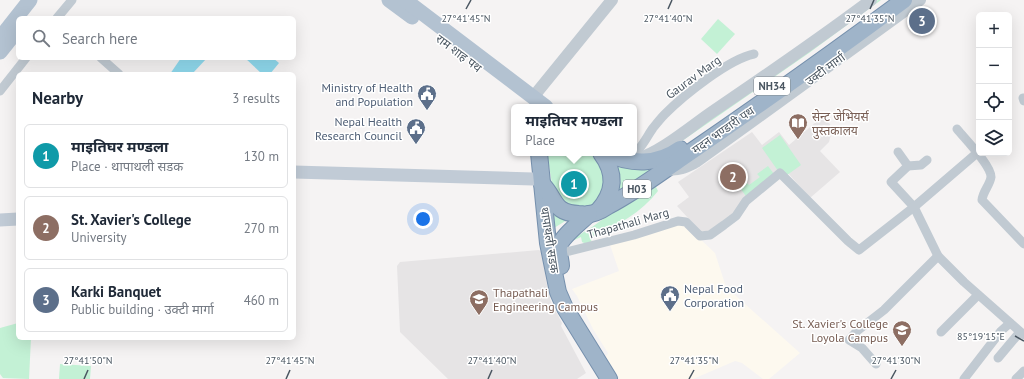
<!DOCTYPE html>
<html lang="en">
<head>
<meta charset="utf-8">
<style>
	body { margin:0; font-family:"PT Sans","Noto Sans Devanagari",sans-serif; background:#f6f6f7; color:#1f2937 }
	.controls { position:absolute; right:12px; top:12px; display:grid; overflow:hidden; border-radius:6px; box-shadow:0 4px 16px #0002 }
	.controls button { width:36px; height:36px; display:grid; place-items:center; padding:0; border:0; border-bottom:1px solid #e0e1e3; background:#fff; color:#1f2937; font:20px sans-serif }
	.you { position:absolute; left:423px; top:219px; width:14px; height:14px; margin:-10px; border:3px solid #fff; border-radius:50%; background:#1a73e8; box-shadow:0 0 0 6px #1a73e833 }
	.badge { display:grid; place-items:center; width:26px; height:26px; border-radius:50%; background:#1a73e8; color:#fff; font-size:13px; font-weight:700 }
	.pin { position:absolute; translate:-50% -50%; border:2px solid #fff; box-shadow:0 1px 4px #0006 }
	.popup { position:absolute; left:511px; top:104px; width:126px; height:52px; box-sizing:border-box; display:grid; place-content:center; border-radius:6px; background:#fff; filter:drop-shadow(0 1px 3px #0005); font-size:13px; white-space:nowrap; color:#747a83 }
	.popup b { font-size:15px; color:#1f2937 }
	.popup::after { content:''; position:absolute; left:50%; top:100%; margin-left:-8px; border:8px solid transparent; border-top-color:#fff }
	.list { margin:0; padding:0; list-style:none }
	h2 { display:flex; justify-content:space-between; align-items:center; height:52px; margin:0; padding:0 16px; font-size:17px }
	h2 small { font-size:13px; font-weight:400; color:#747a83 }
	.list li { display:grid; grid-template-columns:26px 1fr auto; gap:12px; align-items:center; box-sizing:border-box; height:64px; margin:0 8px 8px; padding:0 8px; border:1px solid #e0e1e3; border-radius:6px }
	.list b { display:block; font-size:15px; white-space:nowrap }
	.list p { margin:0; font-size:13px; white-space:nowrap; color:#747a83 }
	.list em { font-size:13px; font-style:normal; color:#747a83 }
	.icon { flex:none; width:22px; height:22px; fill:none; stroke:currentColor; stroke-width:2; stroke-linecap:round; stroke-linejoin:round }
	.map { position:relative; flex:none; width:1024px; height:379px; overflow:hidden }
	.search { position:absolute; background:#fff; box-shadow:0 4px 16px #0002; left:16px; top:16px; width:280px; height:44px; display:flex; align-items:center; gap:10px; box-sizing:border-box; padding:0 14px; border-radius:6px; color:#747a83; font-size:15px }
	.panel { position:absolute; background:#fff; box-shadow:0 4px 16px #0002; left:16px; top:72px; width:280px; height:268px; border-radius:6px }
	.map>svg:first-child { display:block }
</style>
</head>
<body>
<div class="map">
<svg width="1024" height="379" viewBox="0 0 1024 379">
	<rect width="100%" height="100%" fill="#f5f3f3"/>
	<polygon fill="#fdf9ef" points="682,222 715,253 726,287 800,353 769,379 763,379 742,363 735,361 693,379 620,379 606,357 608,353 593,329 577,296 572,289 619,271 610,245"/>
	<g fill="#e6e4e5">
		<polygon points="823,116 834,129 830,138 829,142 820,151 840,172 810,198 787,172 752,197 736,216 709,232 700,231 677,206 689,197 678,182 752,132 762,145 779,132 789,145"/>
		<polygon points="539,250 543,253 546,280 551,302 562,323 561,326 586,373 577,379 448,379 400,332 397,266 400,262"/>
	</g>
	<g fill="#c3f1d5">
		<polygon points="878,0 881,0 809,53 672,148 681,140 808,52"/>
		<polygon points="718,19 735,34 717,54 701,39"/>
		<polygon points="780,135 801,165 783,178 762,148"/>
		<polygon points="547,153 589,153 595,158 605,173 603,193 591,207 569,209 553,190"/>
		<polygon points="611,160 659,165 618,196 619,185"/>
		<polygon points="768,166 777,178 748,199 740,188 747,183 749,185 760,177 757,174"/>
		<path d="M653 186 656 187 658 191C642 212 617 226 592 237L591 242 586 244 582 242 581 237 572 241 571 240 592 227 645 189Z"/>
		<polygon points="549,206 567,220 554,228"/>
		<polygon points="18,323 18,338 31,338 29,379 3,378 0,374 0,328"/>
		<polygon points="60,364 91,366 90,379 59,379"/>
	</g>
	<g fill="#90daee">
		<polygon points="181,58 207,58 192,74 170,74"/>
		<polygon points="245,58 273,58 279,63 270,74 262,74"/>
	</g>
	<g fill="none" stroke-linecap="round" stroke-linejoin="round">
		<g stroke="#7690ad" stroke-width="18">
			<g id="trunk">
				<polyline points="539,153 548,243 558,292 565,308 609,379"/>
				<path d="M606 153C631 165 658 165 680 149"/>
				<path d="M542 184C557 200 553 213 579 214 582 214 585 215 588 214 595 214 602 210 608 206 633 193 656 176 679 160 755 108 830 55 904 0"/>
				<path d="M598 211C615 192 616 173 601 153"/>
				<path d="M561 266C561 260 558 253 559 247 561 237 581 222 589 214"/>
			</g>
		</g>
		<g stroke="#c1cad2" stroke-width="9">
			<polyline points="57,18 72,0"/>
			<polyline points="101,58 119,74"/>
			<polyline points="0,91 26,58"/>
			<polyline points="1023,98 1024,101"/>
			<path d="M957 129C965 139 991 165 991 177 990 185 983 191 982 200L1024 244"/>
			<polyline points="898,152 908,166"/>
			<path d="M624 157C639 156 645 139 653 128 657 123 661 118 665 114 684 95 729 59 754 54"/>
			<polyline points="927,160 921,165 908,166 891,182 914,207 938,256 964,282 1024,335"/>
			<polyline points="559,252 570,251 634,235 678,221 686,222 700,236 710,235 724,225 736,216 746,201 780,173 848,241 859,250 914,207 977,153"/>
			<polyline points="941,332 978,295"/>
			<polyline points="998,358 1020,332"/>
			<polyline points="876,364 862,348 849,340 857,331 884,310 938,256"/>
			<polyline points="964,379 1001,331 1010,323"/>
			<polyline points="1016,379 1024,371"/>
		</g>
		<g stroke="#c1cad2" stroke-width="12">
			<polyline points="534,98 538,91 612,0"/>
			<path d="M637 159C661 152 690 127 712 112 765 76 819 39 871 0"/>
			<path d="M667 169C679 171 686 167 696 162L920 0"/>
		</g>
		<g stroke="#c1cbd6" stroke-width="13">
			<polyline points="294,172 533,179 541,178"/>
			<polyline points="0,220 18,219"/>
		</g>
		<g stroke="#b3c2d1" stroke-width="15">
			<polyline points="389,0 412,17"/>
			<polyline points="405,0 546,107"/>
			<polyline points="0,38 30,0"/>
			<polyline points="0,52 16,32"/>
		</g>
		<use href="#trunk" stroke="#9fb4c9" stroke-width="16"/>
	</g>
	<path fill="none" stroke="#4a5661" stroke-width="1.5" d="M466 9 471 0M668 9 672 0M870 9 874 0M1015 336 1024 341M84 379 88 370M286 379 290 370M488 379 492 370M689 379 694 370M891 379 896 370"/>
	<defs>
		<g id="civic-pin" transform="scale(1)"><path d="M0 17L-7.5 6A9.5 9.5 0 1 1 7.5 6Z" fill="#5c6f8a" stroke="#fff"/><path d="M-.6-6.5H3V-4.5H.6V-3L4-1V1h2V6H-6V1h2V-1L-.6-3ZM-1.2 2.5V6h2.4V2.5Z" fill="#fff"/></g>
		<g id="library-pin" transform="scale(1)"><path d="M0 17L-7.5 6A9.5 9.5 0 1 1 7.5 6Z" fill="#8d6e63" stroke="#fff"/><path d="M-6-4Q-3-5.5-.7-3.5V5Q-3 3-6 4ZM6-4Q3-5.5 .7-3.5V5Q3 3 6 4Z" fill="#fff"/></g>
		<g id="university-pin" transform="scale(1)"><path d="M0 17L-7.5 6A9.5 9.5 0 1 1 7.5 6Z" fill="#8d6e63" stroke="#fff"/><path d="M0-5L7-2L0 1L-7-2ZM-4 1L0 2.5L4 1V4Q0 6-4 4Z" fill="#fff"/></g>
	</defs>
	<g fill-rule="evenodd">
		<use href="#civic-pin" x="427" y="94"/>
		<use href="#library-pin" x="798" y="123"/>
		<use href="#civic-pin" x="416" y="128"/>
		<use href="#civic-pin" x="670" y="295"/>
		<use href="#university-pin" x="479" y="299"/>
		<use href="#university-pin" x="902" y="330"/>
	</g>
	<g text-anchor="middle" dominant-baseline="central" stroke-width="3" stroke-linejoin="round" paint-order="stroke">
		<g fill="#fff" stroke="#808990" stroke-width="1">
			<rect x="754" y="77" width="36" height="18" rx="3"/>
			<rect x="623" y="180" width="28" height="18" rx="3"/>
		</g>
		<g font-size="11" font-weight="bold" fill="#4a5661">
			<text x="772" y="86">NH34</text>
			<text x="637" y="189">H03</text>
		</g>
		<g font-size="12" fill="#4a5661" stroke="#fff">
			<text transform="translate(459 53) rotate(37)">राम शाह पथ</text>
			<text transform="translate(825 69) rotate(-36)">उक्टी मार्गा</text>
			<text transform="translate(693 77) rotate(-36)">Gaurav Marg</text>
			<text transform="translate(723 130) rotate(-35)">मदन भण्डारी पथ</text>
			<text transform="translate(628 223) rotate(-16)">Thapathali Marg</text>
			<text transform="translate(550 240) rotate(81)">थापाथली सडक</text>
		</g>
		<g font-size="12" fill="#4e5e75" stroke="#fff" text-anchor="end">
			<text x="413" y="87">Ministry of Health<tspan x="413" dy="14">and Population</tspan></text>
			<text x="402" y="121">Nepal Health<tspan x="402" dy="14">Research Council</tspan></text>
			<text x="684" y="288" text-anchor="start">Nepal Food<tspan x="684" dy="14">Corporation</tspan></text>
		</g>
		<g font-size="12" fill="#785e54" stroke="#fff" text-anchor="start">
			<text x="812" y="116">सेन्ट जेभियर्स<tspan x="812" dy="14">पुस्तकालय</tspan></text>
			<text x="493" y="292">Thapathali<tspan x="493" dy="14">Engineering Campus</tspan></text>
			<text x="888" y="323" text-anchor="end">St. Xavier's College<tspan x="888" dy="14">Loyola Campus</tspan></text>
		</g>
	</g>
	<g font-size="10" text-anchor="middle" fill="#4a5661" stroke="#fff" stroke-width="3" stroke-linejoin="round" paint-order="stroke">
		<text x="466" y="22">27°41'45"N</text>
		<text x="668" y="22">27°41'40"N</text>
		<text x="870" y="22">27°41'35"N</text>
		<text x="981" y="340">85°19'15"E</text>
		<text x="88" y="364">27°41'50"N</text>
		<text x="290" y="364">27°41'45"N</text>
		<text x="492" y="364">27°41'40"N</text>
		<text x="694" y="364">27°41'35"N</text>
		<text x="896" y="364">27°41'30"N</text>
	</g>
</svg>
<div class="controls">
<button>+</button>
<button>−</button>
<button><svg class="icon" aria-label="locate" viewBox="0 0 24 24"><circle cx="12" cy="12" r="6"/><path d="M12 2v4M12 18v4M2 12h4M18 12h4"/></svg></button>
<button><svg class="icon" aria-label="layers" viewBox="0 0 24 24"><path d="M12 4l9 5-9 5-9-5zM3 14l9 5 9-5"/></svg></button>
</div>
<div class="you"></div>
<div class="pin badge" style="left:574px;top:184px;background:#0f9aa8">1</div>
<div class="popup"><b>माइतिघर मण्डला</b>Place</div>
<div class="pin badge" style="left:733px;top:177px;background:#8d6e63">2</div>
<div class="pin badge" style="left:922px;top:21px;background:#5c6f8a">3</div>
<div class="search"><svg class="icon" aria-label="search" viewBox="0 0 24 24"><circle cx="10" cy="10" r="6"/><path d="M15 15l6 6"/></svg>Search here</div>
<section class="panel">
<h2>Nearby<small>3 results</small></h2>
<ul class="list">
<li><span class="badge" style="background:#0f9aa8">1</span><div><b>माइतिघर मण्डला</b><p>Place · थापाथली सडक</p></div><em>130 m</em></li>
<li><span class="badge" style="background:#8d6e63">2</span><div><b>St. Xavier's College</b><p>University</p></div><em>270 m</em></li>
<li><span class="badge" style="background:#5c6f8a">3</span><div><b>Karki Banquet</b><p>Public building · उक्टी मार्गा</p></div><em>460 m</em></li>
</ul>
</section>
</div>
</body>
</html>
